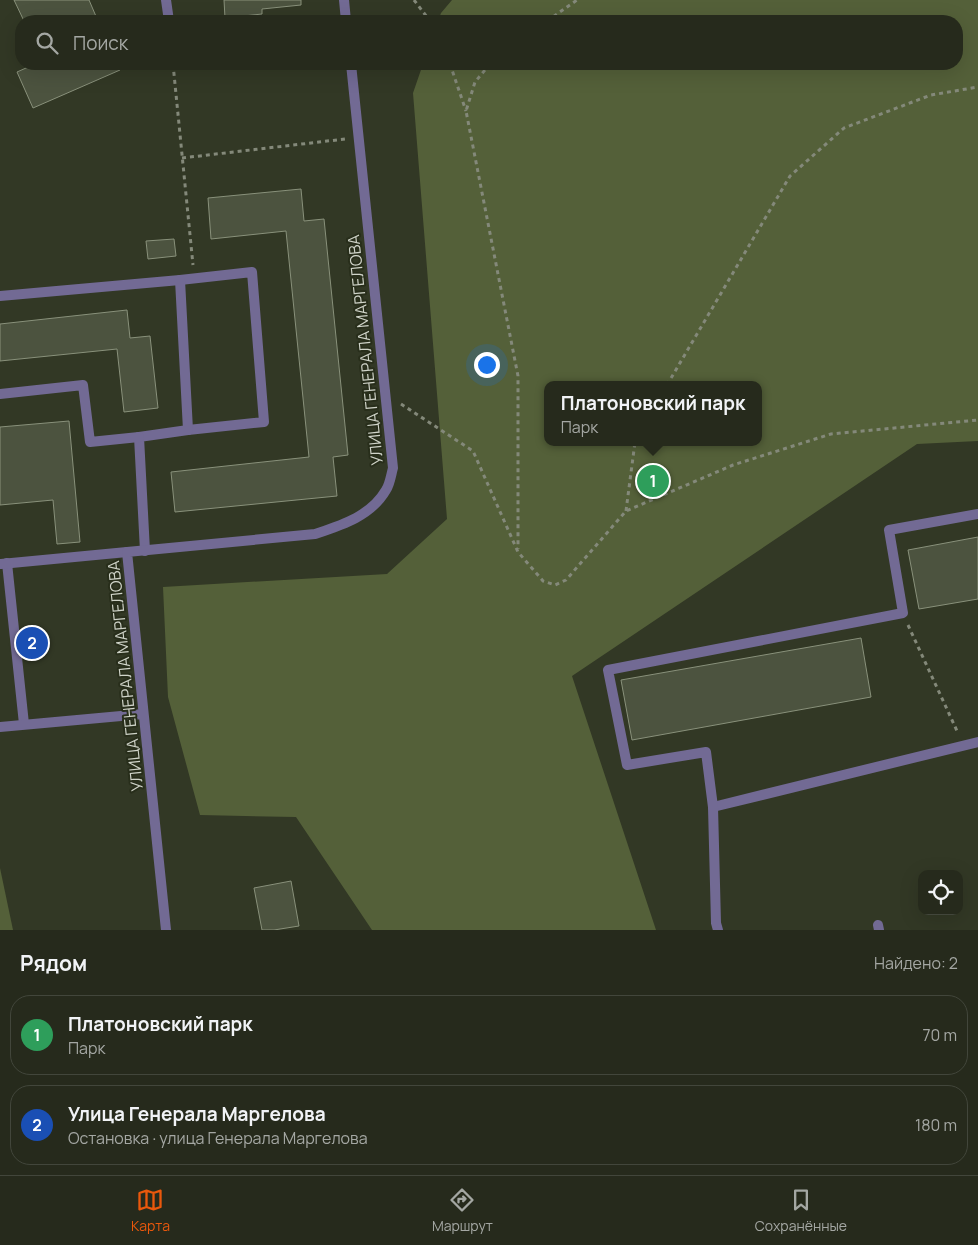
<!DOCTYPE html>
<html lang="ru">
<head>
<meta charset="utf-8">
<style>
	body { margin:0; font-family:Manrope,sans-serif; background:#2e3225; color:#f1f3f6 }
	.controls { position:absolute; right:15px; bottom:15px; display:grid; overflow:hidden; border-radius:10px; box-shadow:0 5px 20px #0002 }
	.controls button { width:45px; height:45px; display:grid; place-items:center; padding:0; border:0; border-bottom:1px solid #42463b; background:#262a1c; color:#f1f3f6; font:25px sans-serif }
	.you { position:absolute; left:486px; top:364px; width:18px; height:18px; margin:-12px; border:4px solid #fff; border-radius:50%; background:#1a73e8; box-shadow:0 0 0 8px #1a73e833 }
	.badge { display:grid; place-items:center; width:32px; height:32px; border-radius:50%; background:#ea580c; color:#fff; font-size:16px; font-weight:700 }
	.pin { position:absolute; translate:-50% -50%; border:2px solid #fff; box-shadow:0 1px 5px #0006 }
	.popup { position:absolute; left:544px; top:381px; width:218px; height:65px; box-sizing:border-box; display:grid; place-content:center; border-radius:10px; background:#262a1c; filter:drop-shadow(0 1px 4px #0005); font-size:16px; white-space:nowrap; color:#a4a7a3 }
	.popup b { font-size:19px; color:#f1f3f6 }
	.popup::after { content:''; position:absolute; left:50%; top:100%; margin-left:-10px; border:10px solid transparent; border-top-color:#262a1c }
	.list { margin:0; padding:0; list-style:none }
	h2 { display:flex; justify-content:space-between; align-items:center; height:65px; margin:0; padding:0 20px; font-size:21px }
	h2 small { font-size:16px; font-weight:400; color:#a4a7a3 }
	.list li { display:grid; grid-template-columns:32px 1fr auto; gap:15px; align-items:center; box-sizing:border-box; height:80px; margin:0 10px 10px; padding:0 10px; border:1px solid #42463b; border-radius:20px }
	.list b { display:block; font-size:19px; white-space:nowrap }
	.list p { margin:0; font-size:16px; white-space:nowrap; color:#a4a7a3 }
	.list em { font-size:16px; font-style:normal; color:#a4a7a3 }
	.icon { flex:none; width:28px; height:28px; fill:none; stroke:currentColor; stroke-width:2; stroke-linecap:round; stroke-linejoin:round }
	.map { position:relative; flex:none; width:978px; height:930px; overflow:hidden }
	.search { position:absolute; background:#262a1c; box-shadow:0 5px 20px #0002; left:15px; right:15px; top:15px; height:55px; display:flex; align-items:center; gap:12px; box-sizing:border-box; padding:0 18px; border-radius:20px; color:#a4a7a3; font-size:19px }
	.sheet { height:245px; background:#262a1c }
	nav { display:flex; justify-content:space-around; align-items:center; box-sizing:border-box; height:70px; border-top:1px solid #42463b; background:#262a1c; font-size:14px; color:#a4a7a3 }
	nav a { display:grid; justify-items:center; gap:2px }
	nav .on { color:#ea580c }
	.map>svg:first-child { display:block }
</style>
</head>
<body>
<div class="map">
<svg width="978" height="930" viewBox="0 0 978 930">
	<rect width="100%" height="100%" fill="#323825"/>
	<g fill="#546039" fill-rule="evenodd">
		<path d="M452 0H978V441L917 444 572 676 656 930H372L296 817 200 815 168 697 163 587 387 574 447 519 413 93 423 64H957V21H438L441 13ZM548 385H758V442H548Z"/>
		<polygon points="0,868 13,930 0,930"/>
	</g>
	<g fill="#4c533f" stroke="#89917b">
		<polygon points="14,0 89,0 98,21 24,21"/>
		<polygon points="224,0 301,0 301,5 262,9 262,14 225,18"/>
		<polygon points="35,64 117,64 120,70 33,108 17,72"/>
		<polygon points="301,189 304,221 324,219 348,455 333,457 337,496 175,512 171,472 309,457 286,231 211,239 208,198"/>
		<polygon points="174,239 176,256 148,259 146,241"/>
		<polygon points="127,310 130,338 150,336 158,408 124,412 117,349 0,361 0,324"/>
		<polygon points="69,421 80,542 57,544 53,500 0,505 0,427"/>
		<polygon points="978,537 978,599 919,609 908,550"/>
		<polygon points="861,638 871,697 632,740 621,680"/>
		<polygon points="291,881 299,926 274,930 262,930 254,888"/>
	</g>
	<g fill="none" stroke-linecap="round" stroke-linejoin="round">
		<g stroke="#84897a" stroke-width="3" stroke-dasharray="4 4" stroke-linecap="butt">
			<polyline points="414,0 430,21"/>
			<polyline points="547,21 577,0"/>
			<polyline points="173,64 193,265"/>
			<polyline points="450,64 466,111"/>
			<polyline points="490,64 475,82 466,111 518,376 518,549"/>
			<polyline points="182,158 345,139"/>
			<polyline points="667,385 790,176 844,128 931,95 978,87"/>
			<polyline points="401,404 473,451 518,552 543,581 555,585 566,580 626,511 733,465 831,434 978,420"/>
			<polyline points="626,511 635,442"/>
			<polyline points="908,625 958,733"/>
		</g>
		<g stroke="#726a94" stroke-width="10">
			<polyline points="166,0 169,21"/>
			<polyline points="180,280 252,272 264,422 188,430"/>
			<polyline points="0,296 180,280 188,430 139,437 145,551"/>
			<polyline points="0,394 83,385 90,442 139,437"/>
			<polyline points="7,563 24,724"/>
			<polyline points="1,564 127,552"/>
			<polyline points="0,727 143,714"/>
			<polyline points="713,807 978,742"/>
			<polyline points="878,925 879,930"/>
			<polyline points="718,930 716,923 713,807 706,752 627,765 608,670 903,613 889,530 978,514"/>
		</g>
		<g stroke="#726a94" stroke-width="10">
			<polyline points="344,0 346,21"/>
			<path d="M166 930 127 552 315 534C342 525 371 516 386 490 390 484 391 475 393 468L351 64"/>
		</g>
	</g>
	<g text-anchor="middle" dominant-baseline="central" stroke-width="4" stroke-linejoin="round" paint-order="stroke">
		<g font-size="16" fill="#d0d4c9" stroke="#282e1b">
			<text transform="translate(365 350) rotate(-96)">УЛИЦА ГЕНЕРАЛА МАРГЕЛОВА</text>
			<text transform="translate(125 676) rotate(-96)">УЛИЦА ГЕНЕРАЛА МАРГЕЛОВА</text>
		</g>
	</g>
</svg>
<div class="controls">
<button><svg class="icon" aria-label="locate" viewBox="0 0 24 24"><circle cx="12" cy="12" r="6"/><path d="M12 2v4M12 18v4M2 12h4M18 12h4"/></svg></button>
</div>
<div class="you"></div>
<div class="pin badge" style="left:653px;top:481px;background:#2e9e5b">1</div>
<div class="popup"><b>Платоновский парк</b>Парк</div>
<div class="pin badge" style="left:32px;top:643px;background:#1a4fb4">2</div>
<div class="search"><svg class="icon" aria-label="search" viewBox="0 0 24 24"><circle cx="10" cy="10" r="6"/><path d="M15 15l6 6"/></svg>Поиск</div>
</div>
<section class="sheet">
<h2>Рядом<small>Найдено: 2</small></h2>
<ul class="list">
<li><span class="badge" style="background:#2e9e5b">1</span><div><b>Платоновский парк</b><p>Парк</p></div><em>70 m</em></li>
<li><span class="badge" style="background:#1a4fb4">2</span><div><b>Улица Генерала Маргелова</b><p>Остановка · улица Генерала Маргелова</p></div><em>180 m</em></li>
</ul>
</section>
<nav>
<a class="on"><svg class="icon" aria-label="map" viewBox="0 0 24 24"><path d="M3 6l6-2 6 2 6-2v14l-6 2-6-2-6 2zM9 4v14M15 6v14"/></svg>Карта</a>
<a><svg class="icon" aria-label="directions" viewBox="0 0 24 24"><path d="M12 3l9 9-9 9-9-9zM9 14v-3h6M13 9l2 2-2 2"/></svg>Маршрут</a>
<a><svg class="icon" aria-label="saved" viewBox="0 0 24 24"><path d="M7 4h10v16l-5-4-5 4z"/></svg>Сохранённые</a>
</nav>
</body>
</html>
